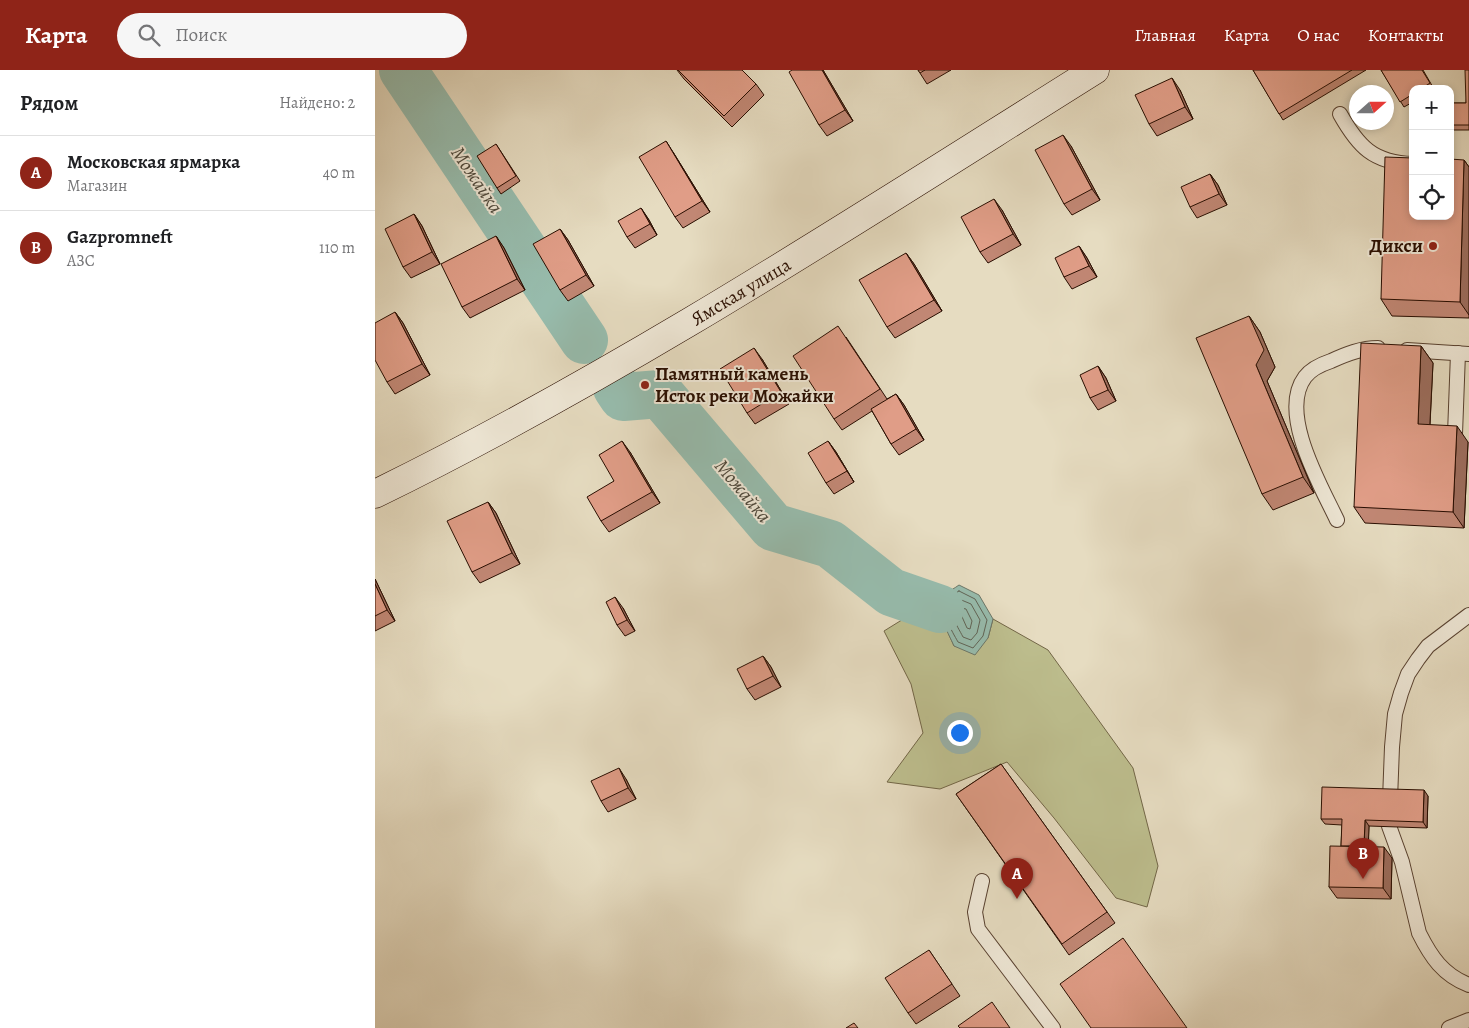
<!DOCTYPE html>
<html lang="ru">
<head>
<meta charset="utf-8">
<style>
	body { margin:0; font-family:Alegreya,serif; background:#f6f6f6; color:#202124 }
	.controls { position:absolute; right:15px; top:15px; display:grid; overflow:hidden; border-radius:10px; box-shadow:0 2px 8px #0003 }
	.controls button { width:45px; height:45px; display:grid; place-items:center; padding:0; border:0; border-bottom:1px solid #e0e0e0; background:#fff; color:#202124; font:25px sans-serif }
	.compass { position:absolute; left:974px; top:15px; width:45px; height:45px; border-radius:50%; background:#fff; box-shadow:0 2px 8px #0003; rotate:69deg }
	.you { position:absolute; left:584px; top:662px; width:18px; height:18px; margin:-12px; border:4px solid #fff; border-radius:50%; background:#1a73e8; box-shadow:0 0 0 8px #1a73e833 }
	.badge { display:grid; place-items:center; width:32px; height:32px; border-radius:50%; background:#8f2418; color:#fff; font-size:16px; font-weight:700 }
	.pin { position:absolute; translate:-50% -41px; filter:drop-shadow(0 1px 2px #0008) }
	.pin::after { content:''; position:absolute; top:26px; width:18px; height:15px; background:inherit; clip-path:polygon(0 0,100% 0,50% 100%) }
	.list { margin:0; padding:0; list-style:none }
	h2 { display:flex; justify-content:space-between; align-items:center; height:65px; margin:0; padding:0 20px; font-size:21px }
	h2 small { font-size:16px; font-weight:400; color:#757577 }
	.list li { display:grid; grid-template-columns:32px 1fr auto; gap:15px; align-items:center; box-sizing:border-box; height:75px; padding:0 20px; border-top:1px solid #e0e0e0 }
	.list b { display:block; font-size:19px; white-space:nowrap }
	.list p { margin:0; font-size:16px; white-space:nowrap; color:#757577 }
	.list em { font-size:16px; font-style:normal; color:#757577 }
	.icon { flex:none; width:28px; height:28px; fill:none; stroke:currentColor; stroke-width:2; stroke-linecap:round; stroke-linejoin:round }
	.map { position:relative; flex:none; width:1094px; height:958px; overflow:hidden }
	header { display:flex; align-items:center; gap:30px; box-sizing:border-box; height:70px; padding:0 25px; background:#8f2418; color:#fff }
	header strong { font-size:24px }
	nav { display:flex; gap:28px; margin-inline-start:auto; font-size:18px }
	.search { width:350px; height:45px; background:#f6f6f6; display:flex; align-items:center; gap:12px; box-sizing:border-box; padding:0 18px; border-radius:28px; color:#757577; font-size:19px }
	main { display:flex }
	aside { flex:1; background:#fff }
	.map>svg:first-child { display:block }
</style>
</head>
<body>
<header>
<strong>Карта</strong>
<div class="search"><svg class="icon" aria-label="search" viewBox="0 0 24 24"><circle cx="10" cy="10" r="6"/><path d="M15 15l6 6"/></svg>Поиск</div>
<nav><a>Главная</a><a>Карта</a><a>О нас</a><a>Контакты</a></nav>
</header>
<main>
<aside>
<h2>Рядом<small>Найдено: 2</small></h2>
<ul class="list">
<li><span class="badge">A</span><div><b>Московская ярмарка</b><p>Магазин</p></div><em>40 m</em></li>
<li><span class="badge">B</span><div><b>Gazpromneft</b><p>АЗС</p></div><em>110 m</em></li>
</ul>
</aside>
<div class="map">
<svg width="1094" height="958" viewBox="0 0 1094 958">
	<rect width="100%" height="100%" fill="#e6dcc1"/>
	<filter id="stains"><feTurbulence type="fractalNoise" baseFrequency=".004" numOctaves="4"/><feColorMatrix values="0 0 0 0 .2 0 0 0 0 .09 0 0 0 0 .02 0 0 0 .5 -.17"/></filter>
	<radialGradient id="worn" r=".72"><stop offset=".6" stop-color="#630" stop-opacity="0"/><stop offset="1" stop-color="#630" stop-opacity=".3"/></radialGradient>
	<polygon fill="#bdbe8e" stroke="#726647" points="530,548 568,551 579,576 613,568 618,549 673,580 758,698 783,796 772,837 741,828 679,748 632,692 565,719 512,712 548,663 536,614 509,561"/>
	<path fill="#97bcad" stroke="#6b7668" d="M584 515 604 525 618 549 613 568 600 585 579 576C573 562 557 537 571 524 574 521 580 518 584 515Z"/>
	<g fill="none" stroke-linecap="round" stroke-linejoin="round">
		<g stroke="#606456" stroke-width="1">
			<path d="M584 521 600 529 612 550 608 566 598 578 583 572C577 561 564 541 573 528 575 526 581 523 584 521Z"/>
			<path d="M584 529 596 534 605 550 602 563 596 570 588 567C582 555 569 538 584 529Z"/>
			<polygon points="586,538 591,539 597,551 595,559 592,558 584,540"/>
		</g>
		<g stroke="#97bcad" stroke-width="48">
			<polyline points="28,0 209,270"/>
			<polyline points="242,318 248,327 285,324 398,457 455,474 516,522 565,539"/>
		</g>
		<g stroke="#584130" stroke-width="16">
			<g id="service">
				<path d="M965 44C983 76 998 93 1038 94"/>
				<polyline points="1032,280 1094,284"/>
				<polyline points="1080,364 1083,283"/>
				<path d="M962 450C946 416 903 343 930 307 936 299 947 294 956 291 971 284 986 278 1003 278"/>
				<path d="M1094 545 1053 576 1043 589 1033 604 1026 623 1020 644 1017 677 1014 756 1027 792 1044 863C1056 887 1068 905 1094 915"/>
				<polyline points="607,811 600,842 603,859 678,958"/>
				<polyline points="1074,958 1094,950"/>
			</g>
		</g>
		<g stroke="#280d00" stroke-width="29">
			<path id="secondary" d="M0 424C251 301 484 148 720 0"/>
		</g>
		<use href="#service" stroke="#efe8d7" stroke-width="14"/>
		<use href="#secondary" stroke="#efe8d7" stroke-width="28"/>
	</g>
	<g fill="#c18774" stroke="#280d00">
		<polygon points="302,0 367,0 381,14 389,25 357,57 309,9"/>
		<polygon points="417,0 448,0 478,51 452,66 444,55"/>
		<polygon points="543,0 576,0 552,14"/>
		<polygon points="878,0 991,0 908,50"/>
		<polygon points="1006,0 1048,0 1059,19 1038,19 1038,32 1029,37"/>
		<polygon points="1094,0 1094,60 1076,60 1075,33 1091,33"/>
		<polygon points="805,20 818,49 782,66 774,54"/>
		<polygon points="121,74 145,111 126,124 122,118"/>
		<polygon points="696,76 725,130 697,145 689,134"/>
		<polygon points="298,82 335,142 308,158 300,147"/>
		<polygon points="1089,90 1094,97 1094,248 1017,246 1006,229"/>
		<polygon points="835,104 843,115 852,135 822,148 815,137"/>
		<polygon points="266,138 274,150 282,165 260,178 252,167"/>
		<polygon points="627,140 646,175 613,193 605,182"/>
		<polygon points="39,144 47,156 65,194 36,208 28,197"/>
		<polygon points="185,159 193,170 219,216 193,231 185,220"/>
		<polygon points="121,166 129,178 150,220 95,248 87,237"/>
		<polygon points="704,176 712,188 722,207 697,219 689,207"/>
		<polygon points="531,183 539,194 567,241 520,268 512,257"/>
		<polygon points="20,242 28,253 55,305 20,324 12,312"/>
		<polygon points="874,246 885,262 900,297 892,311 939,423 898,440 887,424"/>
		<polygon points="471,267 512,329 521,324 529,335 549,370 524,385 516,374 497,341 467,360 459,349"/>
		<polygon points="1046,276 1058,293 1055,355 1093,372 1089,458 990,453 979,437"/>
		<polygon points="387,289 414,334 380,354 372,343"/>
		<polygon points="723,296 731,308 741,331 723,340 715,328"/>
		<polygon points="453,371 461,382 479,412 459,424 451,413"/>
		<polygon points="255,382 285,433 234,462 226,451 239,411"/>
		<polygon points="113,432 121,443 145,494 105,513 97,502"/>
		<polygon points="0,509 20,551 0,561"/>
		<polygon points="248,538 260,561 250,566 242,555"/>
		<polygon points="388,586 396,597 406,617 380,630 372,619"/>
		<polygon points="626,694 740,853 694,885 581,724"/>
		<polygon points="251,709 261,729 233,742 226,731"/>
		<polygon points="1053,726 1052,758 994,756 993,777 1017,788 1016,829 962,828 954,817 966,776 967,755 950,754 946,749"/>
		<polygon points="554,880 585,926 541,954 533,943"/>
	</g>
	<g fill="#9d6e5e" stroke="#280d00">
		<polygon points="447,0 448,0 478,51 470,40"/>
		<polygon points="797,8 805,20 818,49 810,37"/>
		<polygon points="688,65 696,76 725,130 717,119"/>
		<polygon points="291,71 298,82 335,142 327,131"/>
		<polygon points="1089,90 1094,97 1094,245 1085,232"/>
		<polygon points="835,104 843,115 852,135 844,124"/>
		<polygon points="619,129 627,140 646,175 638,164"/>
		<polygon points="266,138 274,150 282,165 275,154"/>
		<polygon points="39,144 47,156 65,194 57,182"/>
		<polygon points="185,159 193,170 219,216 211,205"/>
		<polygon points="121,166 129,178 150,220 142,209"/>
		<polygon points="704,176 712,188 722,207 714,196"/>
		<polygon points="531,183 539,194 567,241 559,230"/>
		<polygon points="20,242 28,253 55,305 47,294"/>
		<polygon points="874,246 885,262 900,297 892,311 939,423 928,407 881,295"/>
		<polygon points="1046,276 1058,293 1054,371 1043,354"/>
		<polygon points="379,278 387,289 414,334 406,322"/>
		<polygon points="723,296 731,308 741,331 733,320"/>
		<polygon points="521,324 529,335 549,370 541,359"/>
		<polygon points="1082,356 1093,372 1089,458 1078,442"/>
		<polygon points="247,371 255,382 285,433 277,422"/>
		<polygon points="453,371 461,382 479,412 472,401"/>
		<polygon points="113,432 121,443 145,494 137,483"/>
		<polygon points="0,509 20,551 12,540 0,514"/>
		<polygon points="240,527 248,538 260,561 252,550"/>
		<polygon points="388,586 396,597 406,617 398,606"/>
		<polygon points="244,698 251,709 261,729 253,718"/>
		<polygon points="1049,720 1053,726 1052,758 1048,752"/>
		<polygon points="990,750 994,756 993,788 989,782"/>
		<polygon points="1009,777 1017,788 1016,829 1008,818"/>
	</g>
	<g fill="#e09d87" stroke="#280d00">
		<polygon points="303,0 367,0 381,14 349,46"/>
		<polygon points="417,0 447,0 470,40 444,55 414,2"/>
		<polygon points="543,0 550,0 545,3"/>
		<polygon points="878,0 977,0 904,44"/>
		<polygon points="1006,0 1047,0 1055,13 1046,19 1038,19 1038,24 1025,32"/>
		<polygon points="1090,0 1094,0 1094,55 1075,55 1075,33 1091,33"/>
		<polygon points="797,8 810,37 774,54 760,25"/>
		<polygon points="688,65 717,119 689,134 660,80"/>
		<polygon points="291,71 327,131 300,147 264,87"/>
		<polygon points="121,74 141,106 122,118 102,86"/>
		<polygon points="1010,87 1038,88 1038,146 1075,146 1075,89 1089,90 1085,232 1006,229"/>
		<polygon points="835,104 844,124 815,137 806,117"/>
		<polygon points="619,129 638,164 605,182 586,147"/>
		<polygon points="266,138 275,154 252,167 243,151"/>
		<polygon points="39,144 57,182 28,197 10,159"/>
		<polygon points="185,159 211,205 185,220 158,174"/>
		<polygon points="121,166 142,209 87,237 66,194"/>
		<polygon points="704,176 714,196 689,207 680,188"/>
		<polygon points="531,183 559,230 512,257 484,210"/>
		<polygon points="20,242 47,294 12,312 0,290 0,253"/>
		<polygon points="874,246 889,280 881,295 928,407 887,424 821,268"/>
		<polygon points="463,256 505,319 459,349 418,286"/>
		<polygon points="986,273 1046,276 1043,354 1082,356 1078,442 979,437"/>
		<polygon points="379,278 406,322 372,343 345,299"/>
		<polygon points="723,296 733,320 715,328 705,305"/>
		<polygon points="521,324 541,359 516,374 496,339"/>
		<polygon points="247,371 277,422 226,451 212,427 239,411 224,385"/>
		<polygon points="453,371 472,401 451,413 433,383"/>
		<polygon points="113,432 137,483 97,502 72,451"/>
		<polygon points="0,514 12,540 0,546"/>
		<polygon points="240,527 252,550 242,555 231,532"/>
		<polygon points="388,586 398,606 372,619 362,599"/>
		<polygon points="626,694 732,842 687,874 581,724"/>
		<polygon points="244,698 253,718 226,731 216,711"/>
		<polygon points="947,717 1049,720 1048,752 990,750 989,776 966,776 967,749 946,749"/>
		<polygon points="955,776 1009,777 1008,818 954,817"/>
		<polygon points="748,868 812,958 716,958 685,914"/>
		<polygon points="554,880 577,914 533,943 510,908"/>
		<polygon points="617,932 635,958 585,958 583,956"/>
		<polygon points="479,953 483,958 471,958"/>
	</g>
	<g fill="#8f2418" stroke="#efe8d7" stroke-width="2">
		<circle cx="1058" cy="176" r="5"/>
		<circle cx="270" cy="315" r="5"/>
	</g>
	<g text-anchor="middle" dominant-baseline="central" stroke-width="4" stroke-linejoin="round" paint-order="stroke">
		<g font-size="19" font-weight="bold" fill="#280d00" stroke="#efe8d7" text-anchor="end">
			<text x="1048" y="176">Дикси</text>
			<text x="280" y="304" text-anchor="start">Памятный камень<tspan x="280" dy="22">Исток реки Можайки</tspan></text>
		</g>
		<g font-size="19" fill="#280d00" stroke="#efe8d7">
			<text transform="translate(366 222) rotate(-31)">Ямская улица</text>
		</g>
		<g font-size="20" font-style="italic" fill="#4f4a3d" stroke="#efe8d7">
			<text transform="translate(102 110) rotate(56)">Можайка</text>
			<text transform="translate(368 421) rotate(50)">Можайка</text>
		</g>
	</g>
	<rect width="100%" height="100%" filter="url(#stains)"/>
	<rect width="100%" height="100%" fill="url(#worn)"/>
</svg>
<div class="controls">
<button>+</button>
<button>−</button>
<button><svg class="icon" aria-label="locate" viewBox="0 0 24 24"><circle cx="12" cy="12" r="6"/><path d="M12 2v4M12 18v4M2 12h4M18 12h4"/></svg></button>
</div>
<svg class="compass" viewBox="-18 -18 36 36"><path d="M0-13l5 13h-10z" fill="#e53935"/><path d="M0 13l5-13h-10z" fill="#757577"/></svg>
<div class="you"></div>
<div class="pin badge" style="left:642px;top:829px">A</div>
<div class="pin badge" style="left:988px;top:809px">B</div>
</div>
</main>
</body>
</html>
